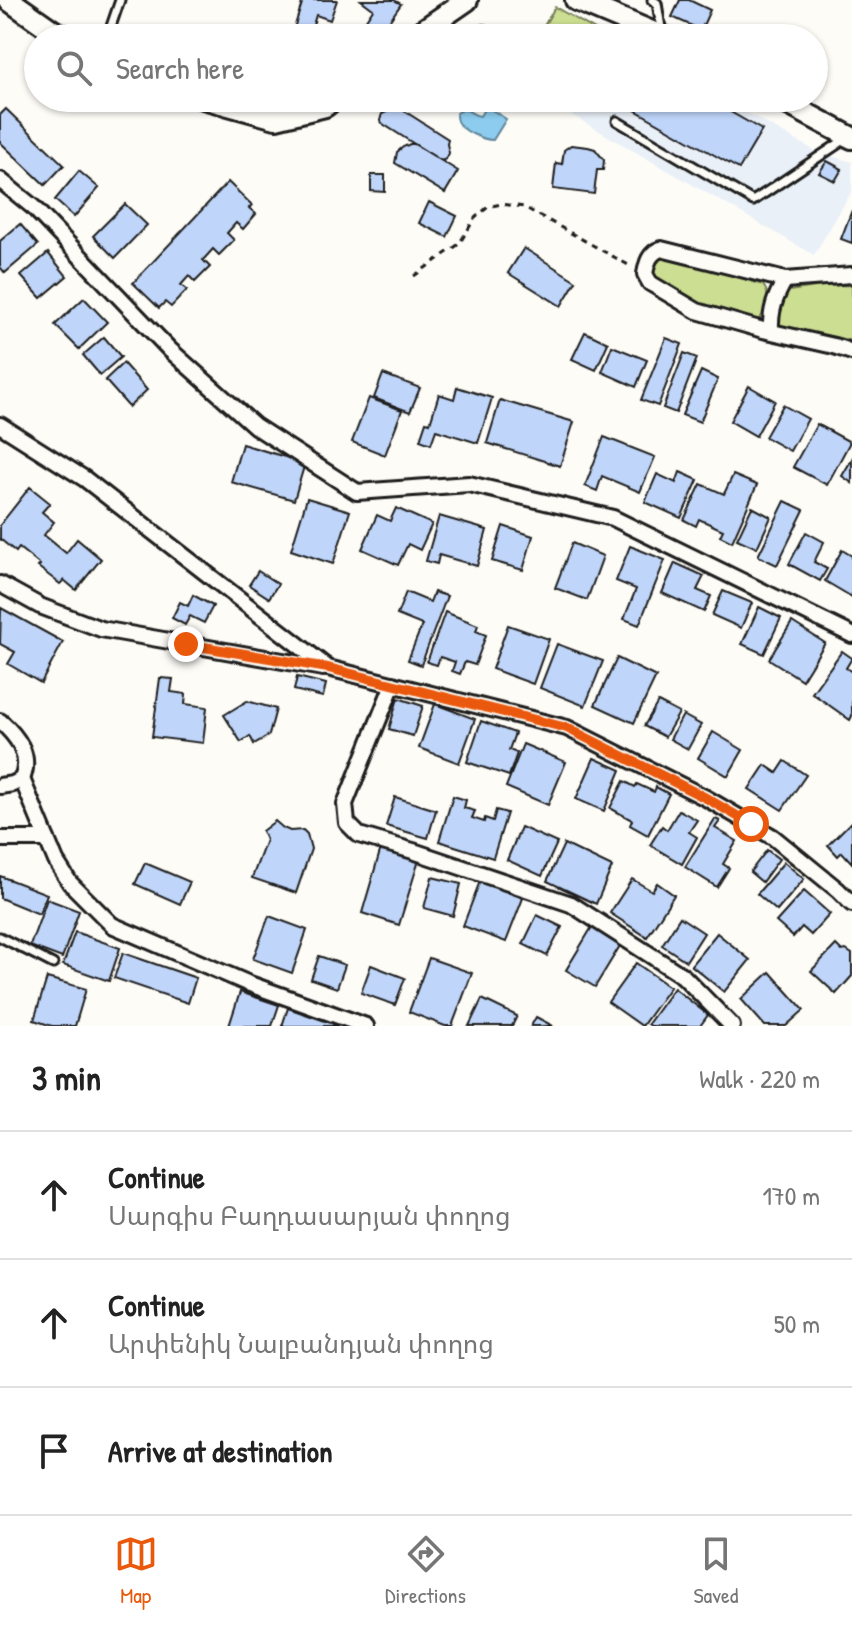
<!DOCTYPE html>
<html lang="en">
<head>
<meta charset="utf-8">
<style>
	body { margin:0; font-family:"Patrick Hand","Noto Sans Armenian",sans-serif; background:#f2f2f2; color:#222 }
	.stop { position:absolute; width:24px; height:24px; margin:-18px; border:6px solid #ea580c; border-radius:50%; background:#fff }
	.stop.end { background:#ea580c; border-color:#fff; box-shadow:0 2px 8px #0008 }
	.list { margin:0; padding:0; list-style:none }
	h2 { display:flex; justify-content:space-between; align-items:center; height:104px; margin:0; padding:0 32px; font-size:34px }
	h2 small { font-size:26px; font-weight:400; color:#767676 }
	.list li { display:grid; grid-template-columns:52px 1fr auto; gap:24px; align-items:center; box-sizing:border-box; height:128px; padding:0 32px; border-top:2px solid #e0e0e0 }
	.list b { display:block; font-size:30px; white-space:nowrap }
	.list p { margin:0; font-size:26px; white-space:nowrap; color:#767676 }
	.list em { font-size:26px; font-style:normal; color:#767676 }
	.icon { flex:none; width:44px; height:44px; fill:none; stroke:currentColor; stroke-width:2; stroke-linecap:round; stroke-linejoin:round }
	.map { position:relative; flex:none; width:852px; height:1026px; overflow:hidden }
	.search { position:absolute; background:#fff; box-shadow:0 2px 6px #0004; left:24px; right:24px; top:24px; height:88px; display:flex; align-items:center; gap:20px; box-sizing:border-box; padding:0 28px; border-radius:44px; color:#767676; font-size:30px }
	.sheet { height:488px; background:#fff }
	nav { display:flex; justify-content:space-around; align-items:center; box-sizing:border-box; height:112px; border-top:2px solid #e0e0e0; background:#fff; font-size:22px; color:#767676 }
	nav a { display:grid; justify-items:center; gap:4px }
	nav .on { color:#ea580c }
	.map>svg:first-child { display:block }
</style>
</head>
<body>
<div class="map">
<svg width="852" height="1026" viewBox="0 0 852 1026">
	<rect width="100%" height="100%" fill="#fdfcf7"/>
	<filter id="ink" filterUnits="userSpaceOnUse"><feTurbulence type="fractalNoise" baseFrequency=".0125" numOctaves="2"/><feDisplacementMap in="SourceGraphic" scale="16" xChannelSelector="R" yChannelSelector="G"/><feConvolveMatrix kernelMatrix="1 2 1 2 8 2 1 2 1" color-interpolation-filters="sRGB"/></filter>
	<g filter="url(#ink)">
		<polygon fill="#eaf0f8" points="542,98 721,98 817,152 852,162 852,191 814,255"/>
		<g fill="#ccde92" stroke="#747d57" stroke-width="2">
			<polygon points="555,7 609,38 537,38"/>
			<path d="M667 255 763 285C772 297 769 315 755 321L690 302 654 278C653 267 657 258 667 255Z"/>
			<path d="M852 285V343L848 340 779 326C776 314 780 299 789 291L822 286Z"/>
		</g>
		<path fill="#8dccee" stroke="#60869a" stroke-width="2" d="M486 106 506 119 493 140C484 140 461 131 457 121 456 118 456 116 456 114 468 104 469 115 480 116Z"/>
		<g fill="#bfd5f9" stroke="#1c1c1c" stroke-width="2">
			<polygon points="303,0 337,0 330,20 316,15 309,38 291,38"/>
			<polygon points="361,0 394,0 401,4 378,37 362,26 373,9"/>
			<polygon points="680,0 689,0 710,10 701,30 672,17"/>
			<polygon points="484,24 498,29 500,38 454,38 460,31"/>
			<polygon points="614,98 706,98 762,130 739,169"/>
			<polygon points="395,105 448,139 447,144 449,153 446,159 441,161 383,124 380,120 382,114 393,109"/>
			<polygon points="6,109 64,165 45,185 0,142 0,115"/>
			<polygon points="410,144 414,144 458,171 445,193 395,163 397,152 403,147"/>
			<polygon points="571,145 588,147 595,149 604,160 603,170 597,170 594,194 553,189 556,163 562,164 564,150"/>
			<polygon points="827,161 842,169 835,181 819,173"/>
			<polygon points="79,171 99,188 74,217 55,200"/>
			<polygon points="371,175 385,175 385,192 371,191"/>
			<polygon points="228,182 252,205 249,208 256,214 243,229 236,223 227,233 234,240 219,255 213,249 203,260 210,267 195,282 189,276 181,285 187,290 171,307 165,302 159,308 133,283"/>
			<polygon points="429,202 457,216 447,237 419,223"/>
			<polygon points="125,204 147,225 115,258 93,236"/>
			<polygon points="852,210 852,243 841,239"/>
			<polygon points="20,224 38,245 5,273 0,267 0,241"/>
			<polygon points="524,248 576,281 561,306 508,273"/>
			<polygon points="48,253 67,276 41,298 21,276"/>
			<polygon points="84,298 107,322 79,349 55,325"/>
			<polygon points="585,332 608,343 596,370 572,359"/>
			<polygon points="104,337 121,357 100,375 83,355"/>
			<polygon points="666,338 682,344 658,406 641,400"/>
			<polygon points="612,346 647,360 636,387 602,372"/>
			<polygon points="684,353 697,358 676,413 663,408"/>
			<polygon points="123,363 147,390 129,407 105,380"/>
			<polygon points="701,371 718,379 700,422 682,415"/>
			<polygon points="383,374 420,388 410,412 374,398"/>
			<polygon points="749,386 775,401 756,436 730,421"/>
			<polygon points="457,387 492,398 478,443 436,430 431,444 420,440 426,422 430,423 439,394 454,399"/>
			<polygon points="369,398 402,410 385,455 352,442"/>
			<polygon points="500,400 574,422 560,466 487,443"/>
			<polygon points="783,405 808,419 790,451 765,437"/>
			<polygon points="817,424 850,442 827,485 793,467"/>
			<polygon points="604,437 655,457 640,492 602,476 597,491 585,486"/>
			<polygon points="242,444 305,463 294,500 231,482"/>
			<polygon points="852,459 852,483 842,476"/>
			<polygon points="680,472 698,480 681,518 645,502 657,474 676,483"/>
			<polygon points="733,475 757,485 732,542 720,536 723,530 699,519 696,526 684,520 701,484 724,494"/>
			<polygon points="30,487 50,503 42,512 54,522 44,535 66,553 77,539 101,559 76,590 64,580 60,584 38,567 40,565 19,548 16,552 0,539 0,525"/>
			<polygon points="307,498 350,511 333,564 291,550"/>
			<polygon points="785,501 804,510 777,565 758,556"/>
			<polygon points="752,507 771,517 757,548 737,539"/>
			<polygon points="396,508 432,524 420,550 408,544 398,565 362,549 377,515 390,521"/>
			<polygon points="439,516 487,530 477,566 439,555 437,564 426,561"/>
			<polygon points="503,526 533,536 523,570 492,561"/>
			<polygon points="806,532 824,542 814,562 827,569 820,581 789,564"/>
			<polygon points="572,543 603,556 587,600 555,588"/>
			<polygon points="630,546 665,560 639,625 624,619 636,589 616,581"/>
			<polygon points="842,550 852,556 852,597 825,581"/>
			<polygon points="675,563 704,576 697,590 711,596 704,612 662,593"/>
			<polygon points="258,571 278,584 269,598 249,585"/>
			<polygon points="723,591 752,603 741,628 712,615"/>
			<polygon points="406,592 430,602 434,592 447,596 421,665 408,660 422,625 397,615"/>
			<polygon points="193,595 213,606 204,623 190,616 185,625 172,618 180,602 188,606"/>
			<polygon points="759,607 781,618 764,654 742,644"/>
			<polygon points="1,608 63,642 41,683 8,664 15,652 0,644"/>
			<polygon points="445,612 478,625 476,631 486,635 475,665 465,662 460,674 452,671 455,662 440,657 437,665 427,662"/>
			<polygon points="792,622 825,643 802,680 769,659"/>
			<polygon points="508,625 549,639 533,684 492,669"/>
			<polygon points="557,644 603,661 585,706 540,688"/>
			<polygon points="842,651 852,658 846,668 852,672 852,716 850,720 812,693"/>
			<polygon points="617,658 656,677 634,723 595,705"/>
			<polygon points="297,677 326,684 323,697 294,690"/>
			<polygon points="160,678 173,679 171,692 186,694 185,704 207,707 203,743 152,737"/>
			<polygon points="398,698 423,706 413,736 389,729"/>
			<polygon points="247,701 276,709 269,735 254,744 250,736 241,742 224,715"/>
			<polygon points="658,702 679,713 665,737 644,726"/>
			<polygon points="435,704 475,719 459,763 419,748"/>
			<polygon points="683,715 701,725 688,749 670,739"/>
			<polygon points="481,721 515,733 509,750 517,753 509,776 467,762"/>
			<polygon points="713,732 743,750 728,776 698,758"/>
			<polygon points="523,744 566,762 548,805 506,787"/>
			<polygon points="594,758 621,770 604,811 576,799"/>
			<polygon points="785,761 806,775 782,810 749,789 765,765 777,773"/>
			<polygon points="624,781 635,787 637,784 654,792 656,787 669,794 648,835 630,825 632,820 610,808"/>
			<polygon points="453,796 466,800 464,808 475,811 472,818 484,822 485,818 493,821 496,810 507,813 493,858 439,841"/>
			<polygon points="395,797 436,810 428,838 386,826"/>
			<polygon points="679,810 697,820 689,832 697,837 682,864 650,845 662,826 667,830"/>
			<polygon points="715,819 720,821 715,828 737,841 723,864 729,868 717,887 685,867"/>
			<polygon points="275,821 283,828 290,831 303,830 307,834 311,849 296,893 252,878 266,840 262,831"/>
			<polygon points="852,821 852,863 842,852 838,856 828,845"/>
			<polygon points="521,827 557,843 542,876 507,860"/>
			<polygon points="564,844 612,867 596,904 547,881"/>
			<polygon points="381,848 419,860 399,925 362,913"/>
			<polygon points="767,850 779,859 762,882 750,872"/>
			<polygon points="784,862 804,879 777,911 757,894"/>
			<polygon points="145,863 190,882 180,904 135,884"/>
			<polygon points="0,876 47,894 39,914 0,898"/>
			<polygon points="432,877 461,884 453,916 424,908"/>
			<polygon points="632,879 652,891 657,883 674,895 647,937 610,913"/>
			<polygon points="480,881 523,898 506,942 463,926"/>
			<polygon points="804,891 830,914 811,935 802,927 793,937 776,922"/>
			<polygon points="47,899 79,911 62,958 30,946"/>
			<polygon points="537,915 562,927 547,956 523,944"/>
			<polygon points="269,916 307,930 292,973 253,959"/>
			<polygon points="680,917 704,933 686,961 662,945"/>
			<polygon points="592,927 621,944 595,987 566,970"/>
			<polygon points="75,932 120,948 109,981 63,965"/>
			<polygon points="717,933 750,960 724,992 691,965"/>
			<polygon points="836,945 842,951 846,950 852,954 852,976 836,994 811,971"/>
			<polygon points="123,953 196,978 188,1003 114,978"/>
			<polygon points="319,956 345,965 337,988 311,979"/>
			<polygon points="429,958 472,973 452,1026 445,1026 409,1012"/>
			<polygon points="636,963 670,987 642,1026 608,1002"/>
			<polygon points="371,965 405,978 395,1005 361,993"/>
			<polygon points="770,972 804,1010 786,1026 765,1026 741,999"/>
			<polygon points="47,978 86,989 75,1026 52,1026 34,1020"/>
			<polygon points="674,988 708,1015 700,1026 651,1026 648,1024"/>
			<polygon points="240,992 279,1005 272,1026 229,1026"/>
			<polygon points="482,999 517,1016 512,1026 469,1026"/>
			<polygon points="288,1008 337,1025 337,1026 282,1026"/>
			<polygon points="536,1017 553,1026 531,1026"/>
		</g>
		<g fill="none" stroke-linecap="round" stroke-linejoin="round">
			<g stroke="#1c1c1c" stroke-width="13">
				<g id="lane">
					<polyline points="652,0 657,3 662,34"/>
					<polyline points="107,38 120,0"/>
					<polyline points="617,121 753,201 847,138"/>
					<polyline points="0,937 53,964"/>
				</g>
			</g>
			<g stroke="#1c1c1c" stroke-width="20">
				<g id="street">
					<polyline points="0,180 33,207 170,350 255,426 357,492 469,484 613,518 852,635"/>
					<path d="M852 275 785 280 661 249C649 253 647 263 645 274L650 283 697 311 763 330 834 346 852 352"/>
					<path d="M771 331C770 311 775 297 785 280"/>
					<polyline points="0,425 85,479 328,668 567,728 706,798 773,837 838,890 852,904"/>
					<polyline points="0,584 40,606 101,629 323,668"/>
					<polyline points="393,684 345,804 347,823 359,835 413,851 571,904 683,976 732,1026"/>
					<path d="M0 721C17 736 32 755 22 779"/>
					<polyline points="22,779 56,861 70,883 112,925 247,983 366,1026"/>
					<polyline points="0,786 13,784 22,779"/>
					<polyline points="0,839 47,839"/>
				</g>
			</g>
			<g stroke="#1c1c1c" stroke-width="26">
				<g id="secondary">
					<polyline points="9,0 53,31 69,38"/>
					<polyline points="576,0 666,38"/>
					<polyline points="412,38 467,0"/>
					<polyline points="203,98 276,118 325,106 335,98"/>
					<polyline points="777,98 852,138"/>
				</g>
			</g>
			<polyline stroke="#1c1c1c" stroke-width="3" stroke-dasharray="6 6" stroke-linecap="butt" points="414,276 459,244 475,218 488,207 501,204 524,207 632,267"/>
			<use href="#lane" stroke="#fdfcf7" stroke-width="7"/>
			<use href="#street" stroke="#fdfcf7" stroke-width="14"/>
			<use href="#secondary" stroke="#fdfcf7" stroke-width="20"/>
		</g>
	</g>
	<g fill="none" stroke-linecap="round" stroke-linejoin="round" filter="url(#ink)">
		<polyline stroke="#ea580c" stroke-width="10" points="186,644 328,668 567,728 706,798 751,824"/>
	</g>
</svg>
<div class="stop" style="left:751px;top:824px"></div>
<div class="stop end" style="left:186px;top:644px"></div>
<div class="search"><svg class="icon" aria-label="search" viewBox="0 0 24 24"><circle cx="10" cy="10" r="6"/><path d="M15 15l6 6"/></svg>Search here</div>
</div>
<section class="sheet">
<h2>3 min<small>Walk · 220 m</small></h2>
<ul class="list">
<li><svg class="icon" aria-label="ahead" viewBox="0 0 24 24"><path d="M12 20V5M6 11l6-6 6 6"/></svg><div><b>Continue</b><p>Սարգիս Բաղդասարյան փողոց</p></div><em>170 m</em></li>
<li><svg class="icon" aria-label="ahead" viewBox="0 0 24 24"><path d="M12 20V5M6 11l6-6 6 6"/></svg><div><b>Continue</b><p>Արփենիկ Նալբանդյան փողոց</p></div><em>50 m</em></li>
<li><svg class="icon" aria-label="arrive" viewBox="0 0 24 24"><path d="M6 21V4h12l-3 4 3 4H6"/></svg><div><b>Arrive at destination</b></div></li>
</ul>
</section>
<nav>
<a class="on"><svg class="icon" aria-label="map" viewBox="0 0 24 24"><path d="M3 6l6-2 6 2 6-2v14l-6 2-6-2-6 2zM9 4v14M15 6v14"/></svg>Map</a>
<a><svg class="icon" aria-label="directions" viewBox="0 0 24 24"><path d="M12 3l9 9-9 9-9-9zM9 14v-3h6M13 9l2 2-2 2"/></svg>Directions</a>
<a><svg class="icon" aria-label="saved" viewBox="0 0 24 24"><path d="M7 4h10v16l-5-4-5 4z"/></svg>Saved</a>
</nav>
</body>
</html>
